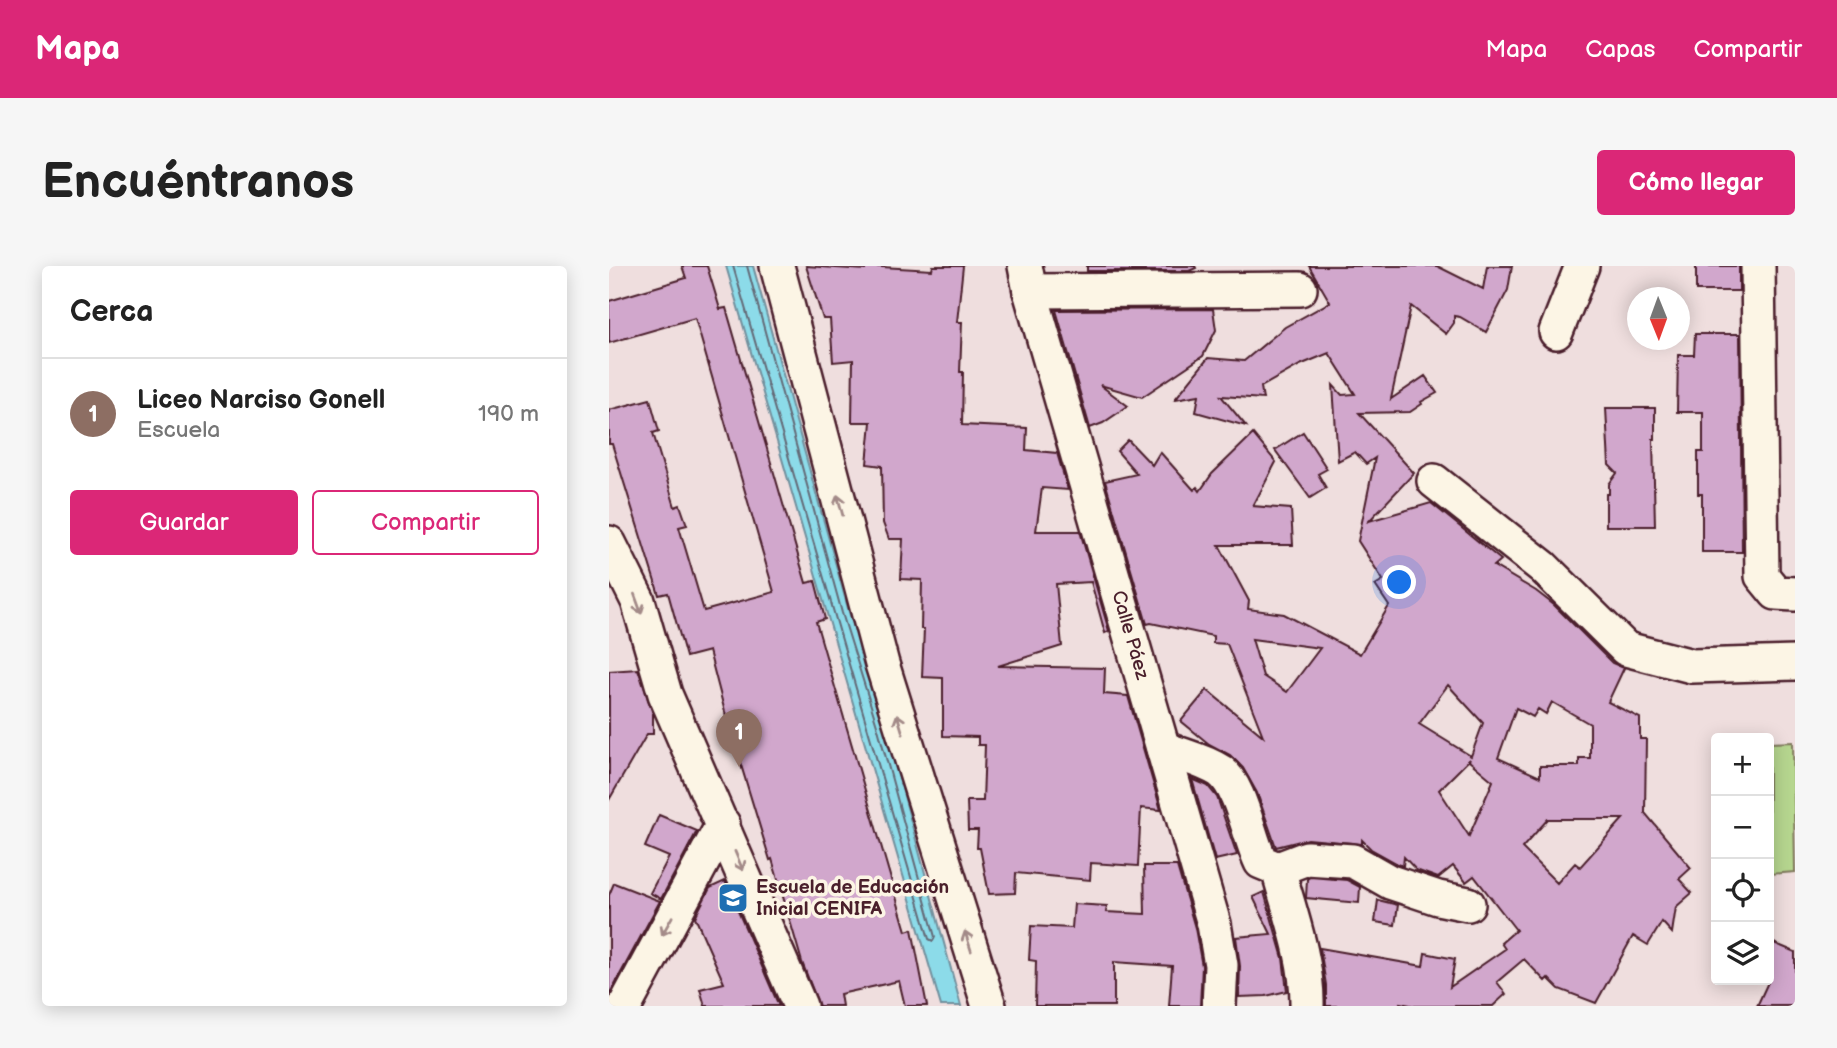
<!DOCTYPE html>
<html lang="es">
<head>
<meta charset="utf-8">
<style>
	body { margin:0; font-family:"Balsamiq Sans",sans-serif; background:#f6f6f6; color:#222 }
	.controls { position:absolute; right:21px; bottom:21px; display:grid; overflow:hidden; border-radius:7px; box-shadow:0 4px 18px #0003 }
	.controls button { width:63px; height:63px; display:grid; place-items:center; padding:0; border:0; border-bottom:2px solid #e0e0e0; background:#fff; color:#222; font:35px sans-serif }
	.compass { position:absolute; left:1018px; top:21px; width:63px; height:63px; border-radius:50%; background:#fff; box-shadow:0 4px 18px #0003; rotate:179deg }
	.you { position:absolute; left:791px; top:317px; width:24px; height:24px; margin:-18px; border:5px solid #fff; border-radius:50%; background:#1a73e8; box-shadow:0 0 0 10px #1a73e833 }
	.badge { display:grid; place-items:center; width:46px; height:46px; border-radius:50%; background:#db2777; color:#fff; font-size:23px; font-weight:700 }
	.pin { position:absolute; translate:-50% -58px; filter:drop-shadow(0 2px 4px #0008) }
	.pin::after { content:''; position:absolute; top:37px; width:24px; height:21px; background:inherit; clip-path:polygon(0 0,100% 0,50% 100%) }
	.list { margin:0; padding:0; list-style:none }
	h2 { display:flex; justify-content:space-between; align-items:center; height:91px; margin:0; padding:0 28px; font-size:30px }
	h2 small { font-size:23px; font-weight:400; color:#767676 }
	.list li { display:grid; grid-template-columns:46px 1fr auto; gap:21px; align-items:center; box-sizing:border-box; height:112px; padding:0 28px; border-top:2px solid #e0e0e0 }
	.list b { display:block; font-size:26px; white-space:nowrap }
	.list p { margin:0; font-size:23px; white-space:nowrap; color:#767676 }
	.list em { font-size:23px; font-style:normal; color:#767676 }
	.actions { display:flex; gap:14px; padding:21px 28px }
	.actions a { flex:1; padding:16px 0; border:2px solid #db2777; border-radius:7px; text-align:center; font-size:24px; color:#db2777 }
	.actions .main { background:#db2777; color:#fff }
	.icon { flex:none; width:38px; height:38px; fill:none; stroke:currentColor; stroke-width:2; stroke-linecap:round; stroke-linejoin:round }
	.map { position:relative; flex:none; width:1186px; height:740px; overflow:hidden; border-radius:7px }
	header { display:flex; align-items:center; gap:42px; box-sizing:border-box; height:98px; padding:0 35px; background:#db2777; color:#fff }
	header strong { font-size:33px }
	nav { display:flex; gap:38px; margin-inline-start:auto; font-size:24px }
	.intro { display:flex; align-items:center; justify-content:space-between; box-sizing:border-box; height:168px; padding:0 42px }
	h1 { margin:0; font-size:49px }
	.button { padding:18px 32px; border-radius:7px; background:#db2777; color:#fff; font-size:24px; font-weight:700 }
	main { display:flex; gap:42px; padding:0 42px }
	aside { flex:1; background:#fff; border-radius:7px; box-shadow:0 4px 18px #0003 }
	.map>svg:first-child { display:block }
</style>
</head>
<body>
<header>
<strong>Mapa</strong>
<nav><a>Mapa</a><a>Capas</a><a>Compartir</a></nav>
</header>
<div class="intro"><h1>Encuéntranos</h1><a class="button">Cómo llegar</a></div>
<main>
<aside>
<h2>Cerca<small></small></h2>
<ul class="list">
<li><span class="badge" style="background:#8d6e63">1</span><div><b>Liceo Narciso Gonell</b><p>Escuela</p></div><em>190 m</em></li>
</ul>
<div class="actions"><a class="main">Guardar</a><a>Compartir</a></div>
</aside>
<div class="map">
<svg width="1186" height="740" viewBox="0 0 1186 740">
	<rect width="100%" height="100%" fill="#efdede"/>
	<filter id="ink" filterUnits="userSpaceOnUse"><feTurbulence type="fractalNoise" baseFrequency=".0143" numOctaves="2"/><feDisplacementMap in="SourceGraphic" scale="14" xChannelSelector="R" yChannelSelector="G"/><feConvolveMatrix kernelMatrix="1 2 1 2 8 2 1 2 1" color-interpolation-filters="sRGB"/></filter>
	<g filter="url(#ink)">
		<polygon fill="#b6d68f" stroke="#807a5d" stroke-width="2" points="1184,476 1186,606 1160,608 1160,477"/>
		<polygon fill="#8cdbe9" stroke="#72909d" stroke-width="2" points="117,0 144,0 240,346 275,456 352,740 332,740"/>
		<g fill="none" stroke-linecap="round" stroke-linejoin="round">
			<polyline stroke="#646a77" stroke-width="2" points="124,0 320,673 324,675 326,671 268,459 233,347 138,0"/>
		</g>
		<g fill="#d1a7cc" stroke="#4a1f2b" stroke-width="2" fill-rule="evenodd">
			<polygon points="73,0 98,0 111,43 117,42 197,317 206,315 216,353 207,356 297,665 303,663 318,740 296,740 290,715 231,728 233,740 210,740 193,696 163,593 161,594 117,450 100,385 77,391 59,327 50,329 3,178 0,178 0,144 41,133 50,165 44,167 66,241 71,239 78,259 70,261 95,345 165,326 86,52 0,77 0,35 77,12"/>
			<polygon points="197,0 256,4 256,0 323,4 324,0 354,0 348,56 353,56 351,106 354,106 353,159 418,162 417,184 448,187 459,224 433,222 427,265 471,265 500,365 496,367 482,316 447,318 453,380 389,400 496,402 495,428 519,430 552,544 532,542 529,600 482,597 481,614 407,607 406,627 380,628 371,582 368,582 369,564 359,564 358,535 374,535 376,479 369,479 369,471 334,470 334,412 313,411 315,363 312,363 313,314 292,313 294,273 280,273 274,257 273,200 258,198 262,156 243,156 244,94 224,96 221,53 214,53"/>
			<polygon points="478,0 586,0 587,2 580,5 478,5"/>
			<path d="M700 0H828L874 23 878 0H903L899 24 877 66 851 51 845 50V57L837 68 802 40 782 133 816 110 828 127 812 136 813 138 801 146 750 147 805 207 760 255 822 237 892 294 885 300 927 325 945 339 1003 397 1015 402 999 436 1031 452V473H1037L1036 547 1082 602 1070 613 1083 627 1067 641 1063 667 1053 656 1039 679 1024 670 987 737 950 723 939 712 936 715 915 693 888 716 897 728 884 740H806L791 737 790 740H717V719L711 682 814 700 816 687 846 693 841 721 896 683 892 677 907 664 865 610 857 616 844 600 829 612 807 604 795 591 794 600 789 598 762 583 753 574V578L699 573 667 581 648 527 634 502 621 489 600 478 572 455 598 424 654 470 618 378 604 377V370L542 357 538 358 496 215 528 208 508 185 519 174 543 199 551 186 585 224 588 221 591 225 603 208 644 168 667 196 644 240 682 243 684 279H610L640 335 639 343 675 348 751 388 780 340 766 319 774 314 749 275 766 192 757 198 746 186 729 195 724 119 733 129 746 128 720 87 691 99 652 121 654 133 612 130 637 160 587 146 590 129 566 133 599 92 635 95 676 61 721 36ZM643 373 711 382 678 426 654 410ZM839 419 874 457 862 490 810 458ZM943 436 981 458V492H970V500H931V511L889 492 907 442 924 451 929 443 937 448ZM861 493 860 495 884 515 860 570 830 524ZM939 553H1014L971 601 966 597 948 617 913 582Z"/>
			<rect x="1087" y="0" width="43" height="25"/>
			<polygon points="604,43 607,64 594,90 533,131 491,119 519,140 494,157 481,162 447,44"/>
			<polygon points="1086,68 1131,68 1133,286 1093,286 1093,228 1089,228 1089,186 1094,186 1094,146 1068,146 1069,89 1085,89"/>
			<polygon points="997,142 1046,142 1046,173 1044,173 1046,260 997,260 997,228 1000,228 1000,218 1008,207 1000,199"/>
			<polygon points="694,166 718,203 709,208 717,222 701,232 666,184"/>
			<polygon points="29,403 44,448 44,468 38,468 0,534 0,405"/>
			<polygon points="583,513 599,520 608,531 628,589 606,594"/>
			<polygon points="50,549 88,565 52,633 41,627 60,591 36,581"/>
			<polygon points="535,600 568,600 586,662 593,700 591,740 560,740 563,700 505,696 505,740 426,740 427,695 420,694 422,660 463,662 465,638 498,640 497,646 536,648"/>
			<polygon points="701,611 738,614 751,621 750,637 697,632 698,613"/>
			<polygon points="116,615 170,740 96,740 91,723 115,717 86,651 101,622"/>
			<polygon points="5,617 51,635 0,729 0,629"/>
			<polygon points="655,626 674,692 678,725 657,730 630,731 631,700 627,671 662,668 644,631"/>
			<polygon points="769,634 789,639 786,659 766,656"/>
			<polygon points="1160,675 1186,686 1186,740 1148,740 1160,714"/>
		</g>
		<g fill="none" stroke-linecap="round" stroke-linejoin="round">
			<g stroke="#4a1f2b" stroke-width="38">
				<g id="minor">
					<polyline points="168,0 273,398 380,740"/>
					<polyline points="416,0 421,25 605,658 612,699 610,740"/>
					<polyline points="1149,0 1153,310 1167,327 1186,328"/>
					<polyline points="421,25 691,23"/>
					<polyline points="947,66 973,0"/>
					<polyline points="825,215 934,301 1017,383 1083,400 1186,397"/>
					<polyline points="0,277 29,335 56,428 191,740"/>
					<path d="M554 482C574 490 594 494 611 505 632 520 640 572 652 596L669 603C681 647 699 695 698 740"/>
					<polyline points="669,603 698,592 744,595 781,616 829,632 859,638"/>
					<polyline points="16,740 114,558"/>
				</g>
			</g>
			<use href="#minor" stroke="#fcf5e5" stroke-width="33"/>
		</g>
		<defs><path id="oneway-shaft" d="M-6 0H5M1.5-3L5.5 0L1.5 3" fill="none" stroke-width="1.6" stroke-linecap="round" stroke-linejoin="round" transform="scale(1.75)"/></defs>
		<g stroke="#a38a88">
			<use href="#oneway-shaft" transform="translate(231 239) rotate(-105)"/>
			<use href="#oneway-shaft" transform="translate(29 338) rotate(70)"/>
			<use href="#oneway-shaft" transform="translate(291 458) rotate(-107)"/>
			<use href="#oneway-shaft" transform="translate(130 595) rotate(67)"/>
			<use href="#oneway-shaft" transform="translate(58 660) rotate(119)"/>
			<use href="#oneway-shaft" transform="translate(359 675) rotate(-108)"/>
		</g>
	</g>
	<defs>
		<g id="school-square" transform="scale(1.575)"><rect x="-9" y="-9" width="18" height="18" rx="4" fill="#1f6fb2" stroke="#fcf5e5"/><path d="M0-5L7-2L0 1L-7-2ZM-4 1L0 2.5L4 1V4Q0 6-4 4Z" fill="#fff"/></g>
	</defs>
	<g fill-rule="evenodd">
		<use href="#school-square" x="124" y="632"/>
	</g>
	<g text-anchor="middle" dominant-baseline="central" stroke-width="7" stroke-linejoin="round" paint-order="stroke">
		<g font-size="19" fill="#4a1f2b" stroke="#fcf5e5">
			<text transform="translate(521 369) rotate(74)">Calle Páez</text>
		</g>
		<g font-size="19" font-weight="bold" fill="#4a1f2b" stroke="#fcf5e5" text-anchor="start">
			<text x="147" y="621">Escuela de Educación<tspan x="147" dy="22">Inicial CENIFA</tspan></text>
		</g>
	</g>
</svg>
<div class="controls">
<button>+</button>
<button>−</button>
<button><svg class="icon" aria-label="locate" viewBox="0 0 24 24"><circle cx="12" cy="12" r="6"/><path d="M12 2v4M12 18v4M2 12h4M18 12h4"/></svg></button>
<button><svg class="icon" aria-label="layers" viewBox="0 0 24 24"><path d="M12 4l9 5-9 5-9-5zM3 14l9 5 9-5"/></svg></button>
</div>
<svg class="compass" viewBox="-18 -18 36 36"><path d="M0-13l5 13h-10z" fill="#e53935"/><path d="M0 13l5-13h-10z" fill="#767676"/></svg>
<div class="you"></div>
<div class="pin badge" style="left:130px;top:501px;background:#8d6e63">1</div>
</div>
</main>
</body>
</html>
